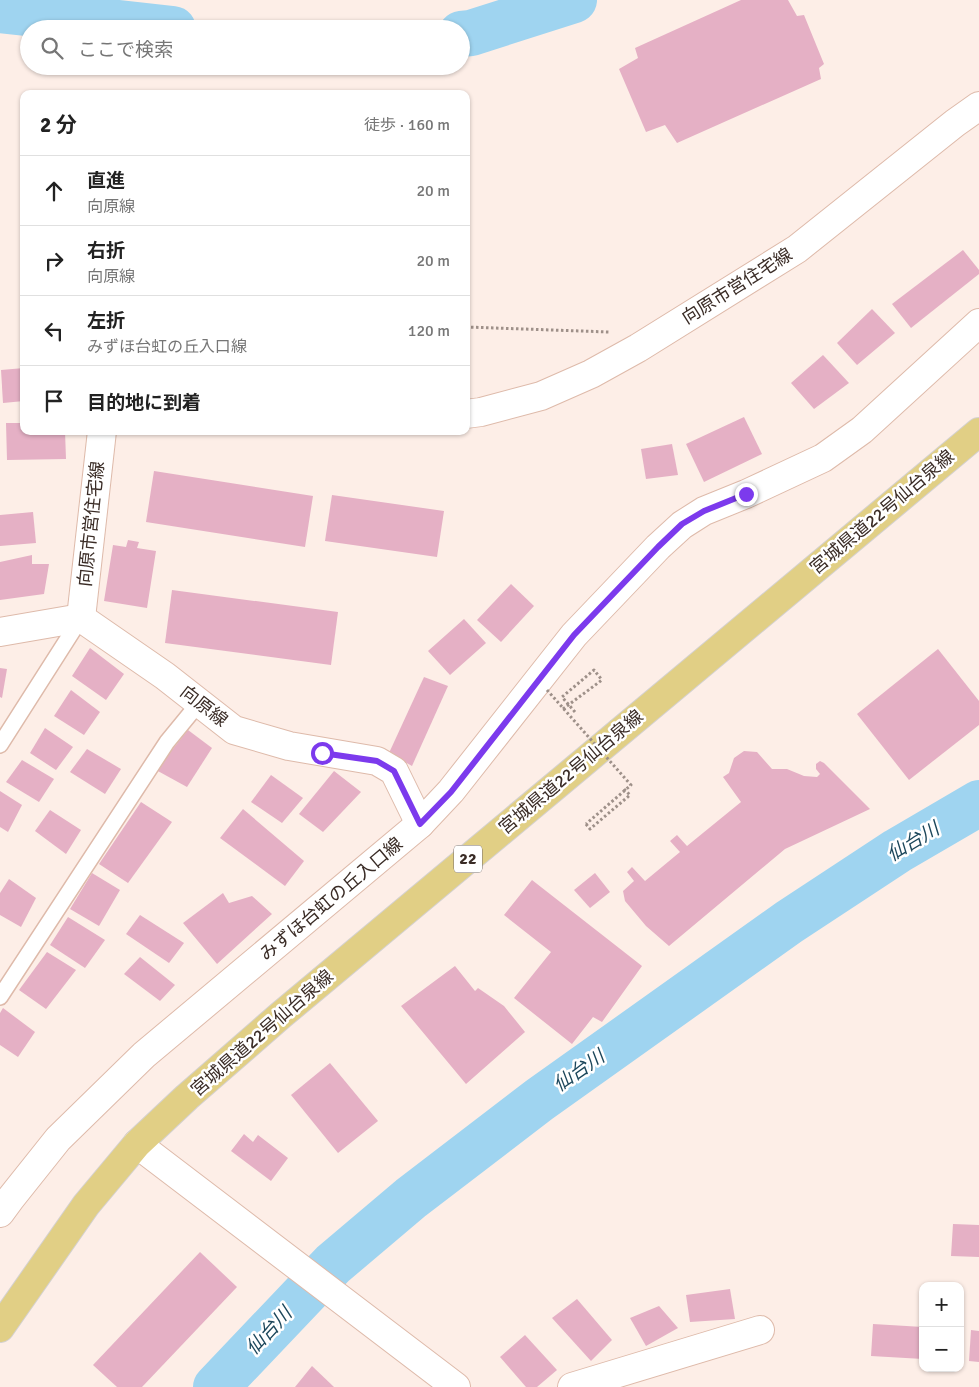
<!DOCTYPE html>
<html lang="ja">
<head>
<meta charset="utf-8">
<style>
	body { margin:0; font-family:Signika,"Noto Sans JP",sans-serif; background:#f6f6f6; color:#222 }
	.controls { position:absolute; right:15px; bottom:15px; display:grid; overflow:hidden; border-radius:10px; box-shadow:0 1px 4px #0004 }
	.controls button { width:45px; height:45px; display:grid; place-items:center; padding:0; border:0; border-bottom:1px solid #e0e0e0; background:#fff; color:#222; font:25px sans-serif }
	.stop { position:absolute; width:15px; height:15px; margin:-11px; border:4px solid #7c3aed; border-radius:50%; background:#fff }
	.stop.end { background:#7c3aed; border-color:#fff; box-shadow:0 1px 5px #0008 }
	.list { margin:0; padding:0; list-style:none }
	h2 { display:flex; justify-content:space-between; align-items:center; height:65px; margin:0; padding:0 20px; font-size:21px }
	h2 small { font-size:16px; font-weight:400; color:#767676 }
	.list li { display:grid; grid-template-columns:32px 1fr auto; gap:15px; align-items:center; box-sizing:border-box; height:70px; padding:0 20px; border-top:1px solid #e0e0e0 }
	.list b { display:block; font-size:19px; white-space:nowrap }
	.list p { margin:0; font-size:16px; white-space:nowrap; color:#767676 }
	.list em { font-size:16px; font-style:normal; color:#767676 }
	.icon { flex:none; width:28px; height:28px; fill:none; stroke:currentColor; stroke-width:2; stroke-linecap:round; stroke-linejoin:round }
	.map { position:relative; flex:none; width:979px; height:1387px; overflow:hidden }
	.search { position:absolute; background:#fff; box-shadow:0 1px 4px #0004; left:20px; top:20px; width:450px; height:55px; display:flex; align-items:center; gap:12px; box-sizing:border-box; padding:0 18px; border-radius:28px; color:#767676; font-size:19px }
	.panel { position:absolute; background:#fff; box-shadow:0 1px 4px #0004; left:20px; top:90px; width:450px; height:345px; border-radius:10px }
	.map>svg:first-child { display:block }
</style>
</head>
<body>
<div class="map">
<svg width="979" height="1387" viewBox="0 0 979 1387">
	<rect width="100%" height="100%" fill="#fdeee7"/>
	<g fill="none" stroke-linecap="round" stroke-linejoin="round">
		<g stroke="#9fd4f0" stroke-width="46">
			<polyline points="0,10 173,29"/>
			<polyline points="461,34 471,33 574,0"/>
			<polyline points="216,1387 333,1264 411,1198 539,1100 789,922 897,851 979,803"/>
		</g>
	</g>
	<g fill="#e5b0c5">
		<polygon points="741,0 788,0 797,16 804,15 824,64 819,68 821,79 677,143 665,125 646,132 619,69 638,58 635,48"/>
		<polygon points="963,250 979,270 979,274 911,328 892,304"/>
		<polygon points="872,309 895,333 857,365 837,343"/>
		<polygon points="823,355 849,383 814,409 791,383"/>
		<polygon points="24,368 24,401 3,403 1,370"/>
		<polygon points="744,417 762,454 704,482 686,444"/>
		<polygon points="6,423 24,423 24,431 65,431 66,459 7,460"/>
		<polygon points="672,444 678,475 646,479 641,449"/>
		<polygon points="154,471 313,496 305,547 146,522"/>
		<polygon points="332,495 444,511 437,557 325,541"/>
		<polygon points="33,512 36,543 0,546 0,515"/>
		<polygon points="128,540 139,542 137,548 156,551 147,608 104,601 113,545 126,547"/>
		<polygon points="32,555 32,564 49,564 44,594 0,600 0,562"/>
		<polygon points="511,584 534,606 501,642 477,620"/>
		<polygon points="172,590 338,612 331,665 165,643"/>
		<polygon points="464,619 486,643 450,675 428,651"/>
		<polygon points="90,648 124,674 106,700 72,676"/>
		<polygon points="938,649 979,701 979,725 909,780 857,714"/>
		<polygon points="0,668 7,669 2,698 0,697"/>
		<polygon points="424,677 448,686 412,766 389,753"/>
		<polygon points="71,690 100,712 84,735 54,716"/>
		<polygon points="45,728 73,747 56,770 30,753"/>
		<polygon points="188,730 212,748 187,787 156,770"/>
		<polygon points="87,749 121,769 105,794 70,772"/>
		<polygon points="744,751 757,752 772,769 787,769 804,776 817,777 820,774 816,769 816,764 820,761 824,763 870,809 785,849 669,946 646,926 625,901 623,891 634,881 627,872 632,867 645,881 680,852 670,841 677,835 687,846 741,802 723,777 729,773 734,758"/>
		<polygon points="22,760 54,779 39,802 6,782"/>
		<polygon points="334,771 361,792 323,832 299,814"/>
		<polygon points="271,775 303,798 282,823 251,802"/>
		<polygon points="0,791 22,805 8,832 0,827"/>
		<polygon points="141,802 172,822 128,883 99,864"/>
		<polygon points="243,809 304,861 285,886 220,838"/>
		<polygon points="50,810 81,830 66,854 35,831"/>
		<polygon points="92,873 120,890 99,926 70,909"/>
		<polygon points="595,873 610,892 590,908 574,890"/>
		<polygon points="9,879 36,898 21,927 0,915 0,893"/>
		<polygon points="532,880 642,966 602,1022 593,1017 572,1044 514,998 551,952 504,915"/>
		<polygon points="223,893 229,903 252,896 272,914 217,964 183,923"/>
		<polygon points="140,915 184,943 169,963 126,934"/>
		<polygon points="68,917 105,940 85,968 50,945"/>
		<polygon points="47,952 76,970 46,1009 19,990"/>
		<polygon points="140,957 175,985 160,1001 124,974"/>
		<polygon points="455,966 475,991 478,988 504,1006 525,1032 466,1084 401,1006"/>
		<polygon points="3,1008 35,1032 18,1057 0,1045 0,1013"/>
		<polygon points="330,1063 378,1121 338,1153 291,1095"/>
		<polygon points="244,1134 253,1142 258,1135 288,1158 271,1181 231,1151"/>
		<polygon points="953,1224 979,1225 979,1257 951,1256"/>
		<polygon points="200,1252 237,1287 142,1387 117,1387 93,1365"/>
		<polygon points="730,1289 735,1319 690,1322 686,1295"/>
		<polygon points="577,1299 612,1340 591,1361 552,1318"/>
		<polygon points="659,1306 678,1328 646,1346 630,1318"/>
		<polygon points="873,1324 923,1327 923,1359 871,1356"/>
		<polygon points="971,1330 979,1331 979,1362 969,1361"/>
		<polygon points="525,1335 557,1370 537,1387 526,1387 500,1357"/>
		<polygon points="312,1366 334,1387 295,1387"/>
	</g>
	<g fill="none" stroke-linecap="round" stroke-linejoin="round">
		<g stroke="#debaaa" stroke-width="18">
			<g id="service">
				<polyline points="0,745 81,618"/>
				<polyline points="0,997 167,742 199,703"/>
			</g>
		</g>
		<g stroke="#debaaa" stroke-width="30">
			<g id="minor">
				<polyline points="466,414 481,412 541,396 591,374 638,348 797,249 955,123 979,106"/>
				<polyline points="81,618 102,431"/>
				<polyline points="0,632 81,618 165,676 234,730 289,746 377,761 394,771 420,824"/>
				<polyline points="572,1387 760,1330"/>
			</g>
		</g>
		<g stroke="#debaaa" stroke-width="30">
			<g id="tertiary">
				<polyline points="137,1144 456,1387"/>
				<polyline points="0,1213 11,1198 58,1139 144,1055 420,824 451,791 574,635 658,547 682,525 704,511 746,494 823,458 862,430 979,323"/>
			</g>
		</g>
		<g stroke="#d4d1cf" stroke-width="30">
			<polyline id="primary" points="0,1328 86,1205 137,1144 187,1097 281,1015 979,432"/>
		</g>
		<g stroke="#9e9089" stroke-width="3" stroke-dasharray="2.5 2.5" stroke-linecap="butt">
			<polyline points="466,327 609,332"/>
			<polyline points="575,712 562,697 594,670 602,680"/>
			<polyline points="586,824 590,829 630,795 624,789"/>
		</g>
		<use href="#service" stroke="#fff" stroke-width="15"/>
		<use href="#minor" stroke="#fff" stroke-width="28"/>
		<use href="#tertiary" stroke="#fff" stroke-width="28"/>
		<use href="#primary" stroke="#e1cf85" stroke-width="28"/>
		<g stroke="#9e9089" stroke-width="3" stroke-dasharray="2.5 2.5" stroke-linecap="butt">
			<polyline points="547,690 631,785 586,824"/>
			<polyline points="563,709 602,680"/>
		</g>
	</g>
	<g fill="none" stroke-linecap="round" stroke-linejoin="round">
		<polyline stroke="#7c3aed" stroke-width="6" points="322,753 377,761 394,771 420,824 451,792 574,635 658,547 682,524 704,511 746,494"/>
	</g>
	<g text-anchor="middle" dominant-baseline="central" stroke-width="5" stroke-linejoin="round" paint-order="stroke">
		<rect fill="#fff" stroke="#756b67" stroke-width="1" x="454" y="845.5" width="28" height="27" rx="4"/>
		<g font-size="16" font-weight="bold" fill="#3a2c26">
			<text x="468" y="859">22</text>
		</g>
		<g font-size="18" fill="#3a2c26" stroke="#fff">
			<text transform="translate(737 286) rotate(-32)">向原市営住宅線</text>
			<text transform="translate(882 512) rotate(-40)">宮城県道22号仙台泉線</text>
			<text transform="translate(91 524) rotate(-84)">向原市営住宅線</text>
			<text transform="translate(204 706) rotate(38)">向原線</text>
			<text transform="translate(571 772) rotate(-40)">宮城県道22号仙台泉線</text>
			<text transform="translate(331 899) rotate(-40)">みずほ台虹の丘入口線</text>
			<text transform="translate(262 1033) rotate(-41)">宮城県道22号仙台泉線</text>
		</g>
		<g font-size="19" font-style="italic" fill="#1c475b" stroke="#fff">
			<text transform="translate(913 842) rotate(-31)">仙台川</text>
			<text transform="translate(579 1071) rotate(-35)">仙台川</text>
			<text transform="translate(269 1331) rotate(-47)">仙台川</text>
		</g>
	</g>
</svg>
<div class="controls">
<button>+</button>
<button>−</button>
</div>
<div class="stop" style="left:322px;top:753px"></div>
<div class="stop end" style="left:746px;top:494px"></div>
<div class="search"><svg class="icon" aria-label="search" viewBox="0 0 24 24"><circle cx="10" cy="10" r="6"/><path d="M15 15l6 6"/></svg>ここで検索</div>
<section class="panel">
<h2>2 分<small>徒歩 · 160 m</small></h2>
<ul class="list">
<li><svg class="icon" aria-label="ahead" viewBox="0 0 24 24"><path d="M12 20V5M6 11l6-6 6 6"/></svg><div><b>直進</b><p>向原線</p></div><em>20 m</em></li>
<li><svg class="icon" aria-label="right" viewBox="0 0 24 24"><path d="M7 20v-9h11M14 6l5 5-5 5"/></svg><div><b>右折</b><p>向原線</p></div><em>20 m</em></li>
<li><svg class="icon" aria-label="left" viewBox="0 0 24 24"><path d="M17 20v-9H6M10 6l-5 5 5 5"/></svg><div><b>左折</b><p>みずほ台虹の丘入口線</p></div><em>120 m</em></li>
<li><svg class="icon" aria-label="arrive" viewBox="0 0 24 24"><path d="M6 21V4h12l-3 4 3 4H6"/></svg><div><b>目的地に到着</b></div></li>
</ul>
</section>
</div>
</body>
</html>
